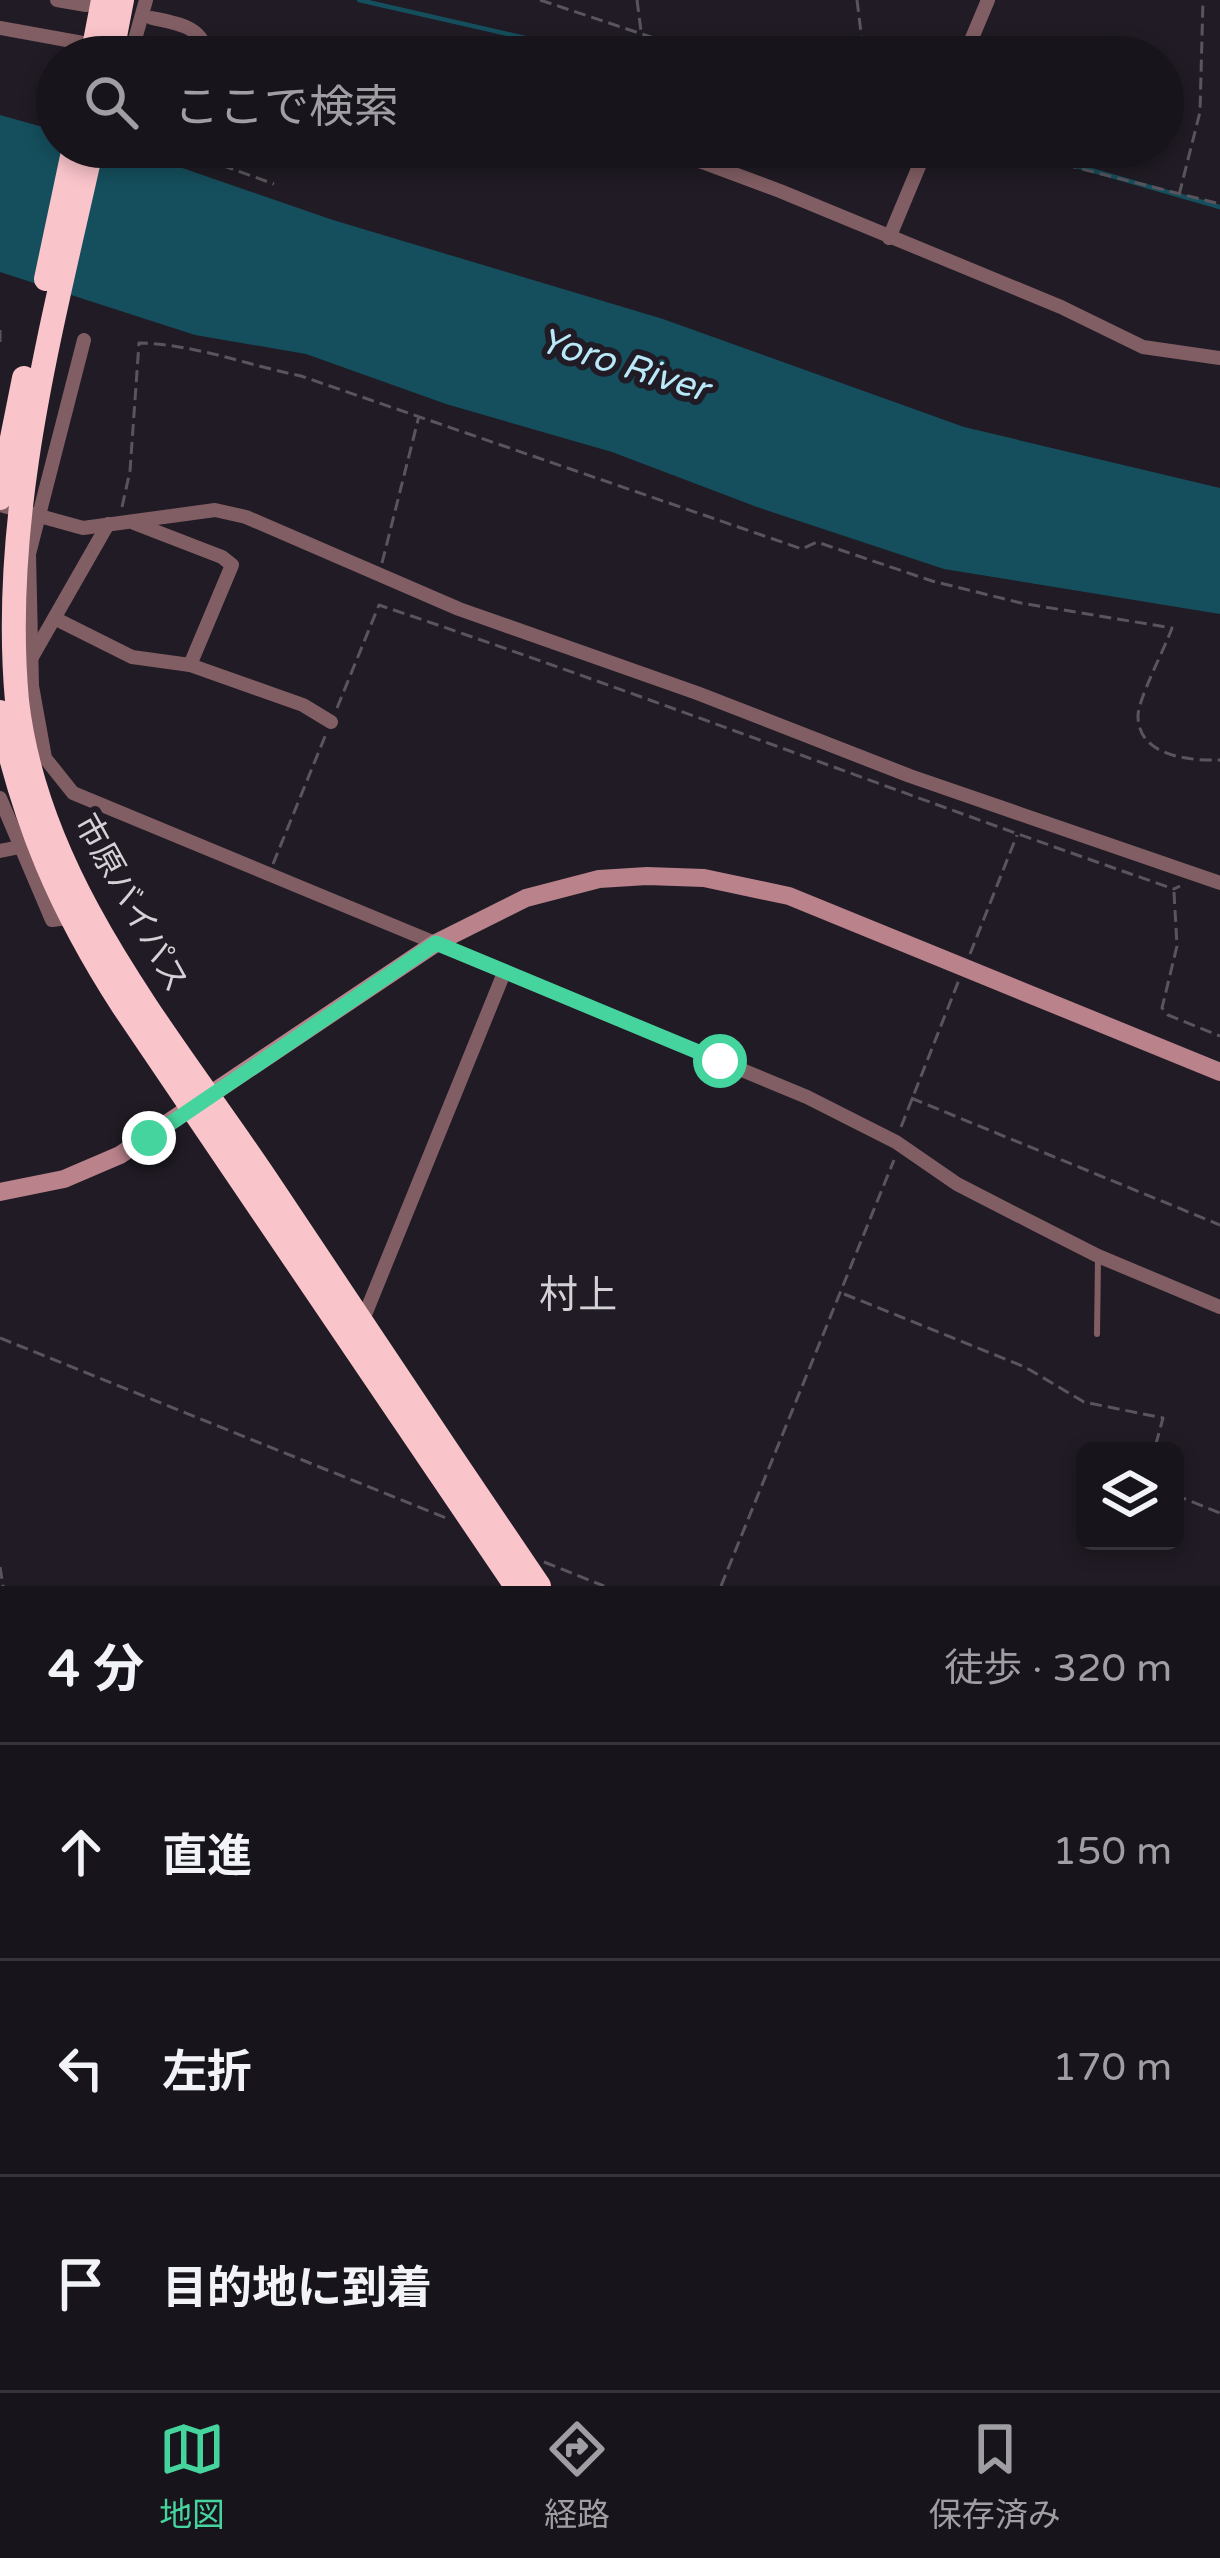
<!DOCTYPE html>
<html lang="ja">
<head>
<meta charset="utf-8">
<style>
	body { margin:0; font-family:"Varela Round","Noto Sans JP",sans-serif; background:#211d24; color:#f1f3f6 }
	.controls { position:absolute; right:36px; bottom:36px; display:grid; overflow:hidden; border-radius:18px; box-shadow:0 6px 18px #0003 }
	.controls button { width:108px; height:108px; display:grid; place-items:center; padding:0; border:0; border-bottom:3px solid #36333a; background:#18141b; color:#f1f3f6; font:60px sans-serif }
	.stop { position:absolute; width:36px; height:36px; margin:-27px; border:9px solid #46d49e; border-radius:50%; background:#fff }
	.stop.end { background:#46d49e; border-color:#fff; box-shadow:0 3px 12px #0008 }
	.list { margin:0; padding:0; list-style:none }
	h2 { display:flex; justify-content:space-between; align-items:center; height:156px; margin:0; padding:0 48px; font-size:51px }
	h2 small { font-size:39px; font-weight:400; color:#9f9ea3 }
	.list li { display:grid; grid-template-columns:78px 1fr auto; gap:36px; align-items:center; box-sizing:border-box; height:216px; padding:0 48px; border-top:3px solid #36333a }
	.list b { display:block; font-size:45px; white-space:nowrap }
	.list em { font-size:39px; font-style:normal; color:#9f9ea3 }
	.icon { flex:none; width:66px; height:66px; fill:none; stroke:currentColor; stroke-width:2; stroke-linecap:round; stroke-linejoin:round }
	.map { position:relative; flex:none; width:1220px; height:1586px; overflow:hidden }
	.search { position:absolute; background:#18141b; box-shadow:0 6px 18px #0003; left:36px; right:36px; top:36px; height:132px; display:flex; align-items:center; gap:30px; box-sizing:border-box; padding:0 42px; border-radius:66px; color:#9f9ea3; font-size:45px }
	.sheet { height:804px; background:#18141b }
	nav { display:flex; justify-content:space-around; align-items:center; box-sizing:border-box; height:168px; border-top:3px solid #36333a; background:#18141b; font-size:33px; color:#9f9ea3 }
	nav a { display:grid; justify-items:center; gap:6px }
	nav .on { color:#46d49e }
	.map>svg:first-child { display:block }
</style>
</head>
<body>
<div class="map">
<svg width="1220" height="1586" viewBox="0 0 1220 1586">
	<rect width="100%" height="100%" fill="#201b24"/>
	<polygon fill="#154f5d" points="0,115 57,131 57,147 112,147 162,161 333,220 663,319 964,427 1220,488 1220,614 944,569 757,507 612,452 446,404 306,354 195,335 0,272"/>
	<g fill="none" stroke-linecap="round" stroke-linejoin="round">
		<g stroke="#154f5d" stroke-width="4.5">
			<polyline points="359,0 608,57"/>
			<polyline points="1010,147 1220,207"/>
		</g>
		<g stroke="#5a555d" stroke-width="3" stroke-dasharray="12 6" stroke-linecap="butt">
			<polyline points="540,0 711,57"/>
			<polyline points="637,0 641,31"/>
			<polyline points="857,0 864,57"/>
			<polyline points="171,147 274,184"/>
			<polyline points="995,147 1220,204"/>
			<polyline points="1179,195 1200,112 1203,0"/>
			<polyline points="0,330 0,343"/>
			<path d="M122 507 130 471 139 343C194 344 247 365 301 376L802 549 817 542 932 581 1021 603 1172 628C1165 648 1138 699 1138 716 1138 757 1192 761 1220 760"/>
			<polyline points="382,563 419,416"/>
			<path d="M337 708 379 605C646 695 908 797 1174 889L1180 886"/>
			<polyline points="273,864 326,734"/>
			<polyline points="1174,892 1177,946 1162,1008 1168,1015 1220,1036"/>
			<polyline points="970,954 1017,835"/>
			<polyline points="911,1098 1220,1225"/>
			<polyline points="901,1127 959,980"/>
			<polyline points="844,1294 1025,1367 1084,1402 1163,1418 1154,1451"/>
			<polyline points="0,1338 446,1518"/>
			<polyline points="1175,1495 1220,1513"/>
			<polyline points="544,1562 604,1586"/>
			<polyline points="0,1567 3,1586"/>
			<polyline points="721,1586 894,1160"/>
		</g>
		<polyline stroke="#815e63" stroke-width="6" points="1097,1334 1098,1259"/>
		<g stroke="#815e63" stroke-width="14">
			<polyline points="57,0 86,5"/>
			<path d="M152 18C178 23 205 27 207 57"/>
			<polyline points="0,28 94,45"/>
			<polyline points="130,57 146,0"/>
			<polyline points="964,57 988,0"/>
			<polyline points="639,147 702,162 780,191 1061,307 1143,347 1220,358"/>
			<polyline points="889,238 927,147"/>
			<polyline points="84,340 29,554 32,686 45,758 73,793 807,1097 896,1142 957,1184 1035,1224 1098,1256 1220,1307"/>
			<polyline points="0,505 83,528 215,510 246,517 459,609 697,693 910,776 1220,883"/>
			<polyline points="134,523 222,557 232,565 190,665"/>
			<polyline points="56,619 132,657 190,665 303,705 331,722"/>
			<polyline points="32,657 108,524"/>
			<polyline points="0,798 52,920 69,918"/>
			<polyline points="0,851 20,847"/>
			<polyline points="362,1322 504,973"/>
		</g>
		<polyline stroke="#ba828b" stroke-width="18" points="0,1192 64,1179 120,1155 436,943 526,898 599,879 647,876 704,878 789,896 1220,1072"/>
		<g stroke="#fac4cb" stroke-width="24">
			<polyline points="92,57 103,0"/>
			<polyline points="111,57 122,0"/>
			<path d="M92 147C52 328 0 514 17 701 38 883 168 1033 266 1179 357 1315 447 1451 539 1586"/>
			<polyline points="46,279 74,147"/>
			<polyline points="0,498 24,378"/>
			<path d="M0 712C24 824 61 910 123 1006L516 1586"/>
		</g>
	</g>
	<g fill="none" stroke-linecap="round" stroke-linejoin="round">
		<polyline stroke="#46d49e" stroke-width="15" points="149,1138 436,943 720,1061"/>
	</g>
	<g text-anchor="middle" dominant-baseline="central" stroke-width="12" stroke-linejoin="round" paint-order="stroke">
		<g font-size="33" fill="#d4d1d7" stroke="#201b24">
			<text transform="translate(131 903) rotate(61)">市原バイパス</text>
		</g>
		<g font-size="36" font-style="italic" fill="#b9e9f8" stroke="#201b24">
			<text transform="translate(624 365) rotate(17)">Yoro River</text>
		</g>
		<g font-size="39" fill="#d4d1d7" stroke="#201b24">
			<text x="578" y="1295">村上</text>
		</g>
	</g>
</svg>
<div class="controls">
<button><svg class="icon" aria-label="layers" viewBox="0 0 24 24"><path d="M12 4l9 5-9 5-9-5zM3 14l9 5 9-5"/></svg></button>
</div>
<div class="stop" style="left:720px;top:1061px"></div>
<div class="stop end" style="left:149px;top:1138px"></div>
<div class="search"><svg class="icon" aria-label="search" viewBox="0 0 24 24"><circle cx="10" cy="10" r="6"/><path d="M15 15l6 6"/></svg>ここで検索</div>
</div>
<section class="sheet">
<h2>4 分<small>徒歩 · 320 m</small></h2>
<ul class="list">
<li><svg class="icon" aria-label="ahead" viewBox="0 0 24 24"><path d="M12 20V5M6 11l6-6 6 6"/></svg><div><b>直進</b></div><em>150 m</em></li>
<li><svg class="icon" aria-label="left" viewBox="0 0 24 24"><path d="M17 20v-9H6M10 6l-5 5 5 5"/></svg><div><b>左折</b></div><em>170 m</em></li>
<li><svg class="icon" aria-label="arrive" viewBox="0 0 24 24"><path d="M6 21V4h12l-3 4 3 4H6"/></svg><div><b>目的地に到着</b></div></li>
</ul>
</section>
<nav>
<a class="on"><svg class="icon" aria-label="map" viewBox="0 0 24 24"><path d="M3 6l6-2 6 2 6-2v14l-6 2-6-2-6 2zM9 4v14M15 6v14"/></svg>地図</a>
<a><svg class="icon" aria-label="directions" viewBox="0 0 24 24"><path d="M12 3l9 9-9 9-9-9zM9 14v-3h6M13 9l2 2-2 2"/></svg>経路</a>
<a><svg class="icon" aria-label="saved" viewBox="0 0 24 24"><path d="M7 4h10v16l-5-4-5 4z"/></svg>保存済み</a>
</nav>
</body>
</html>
